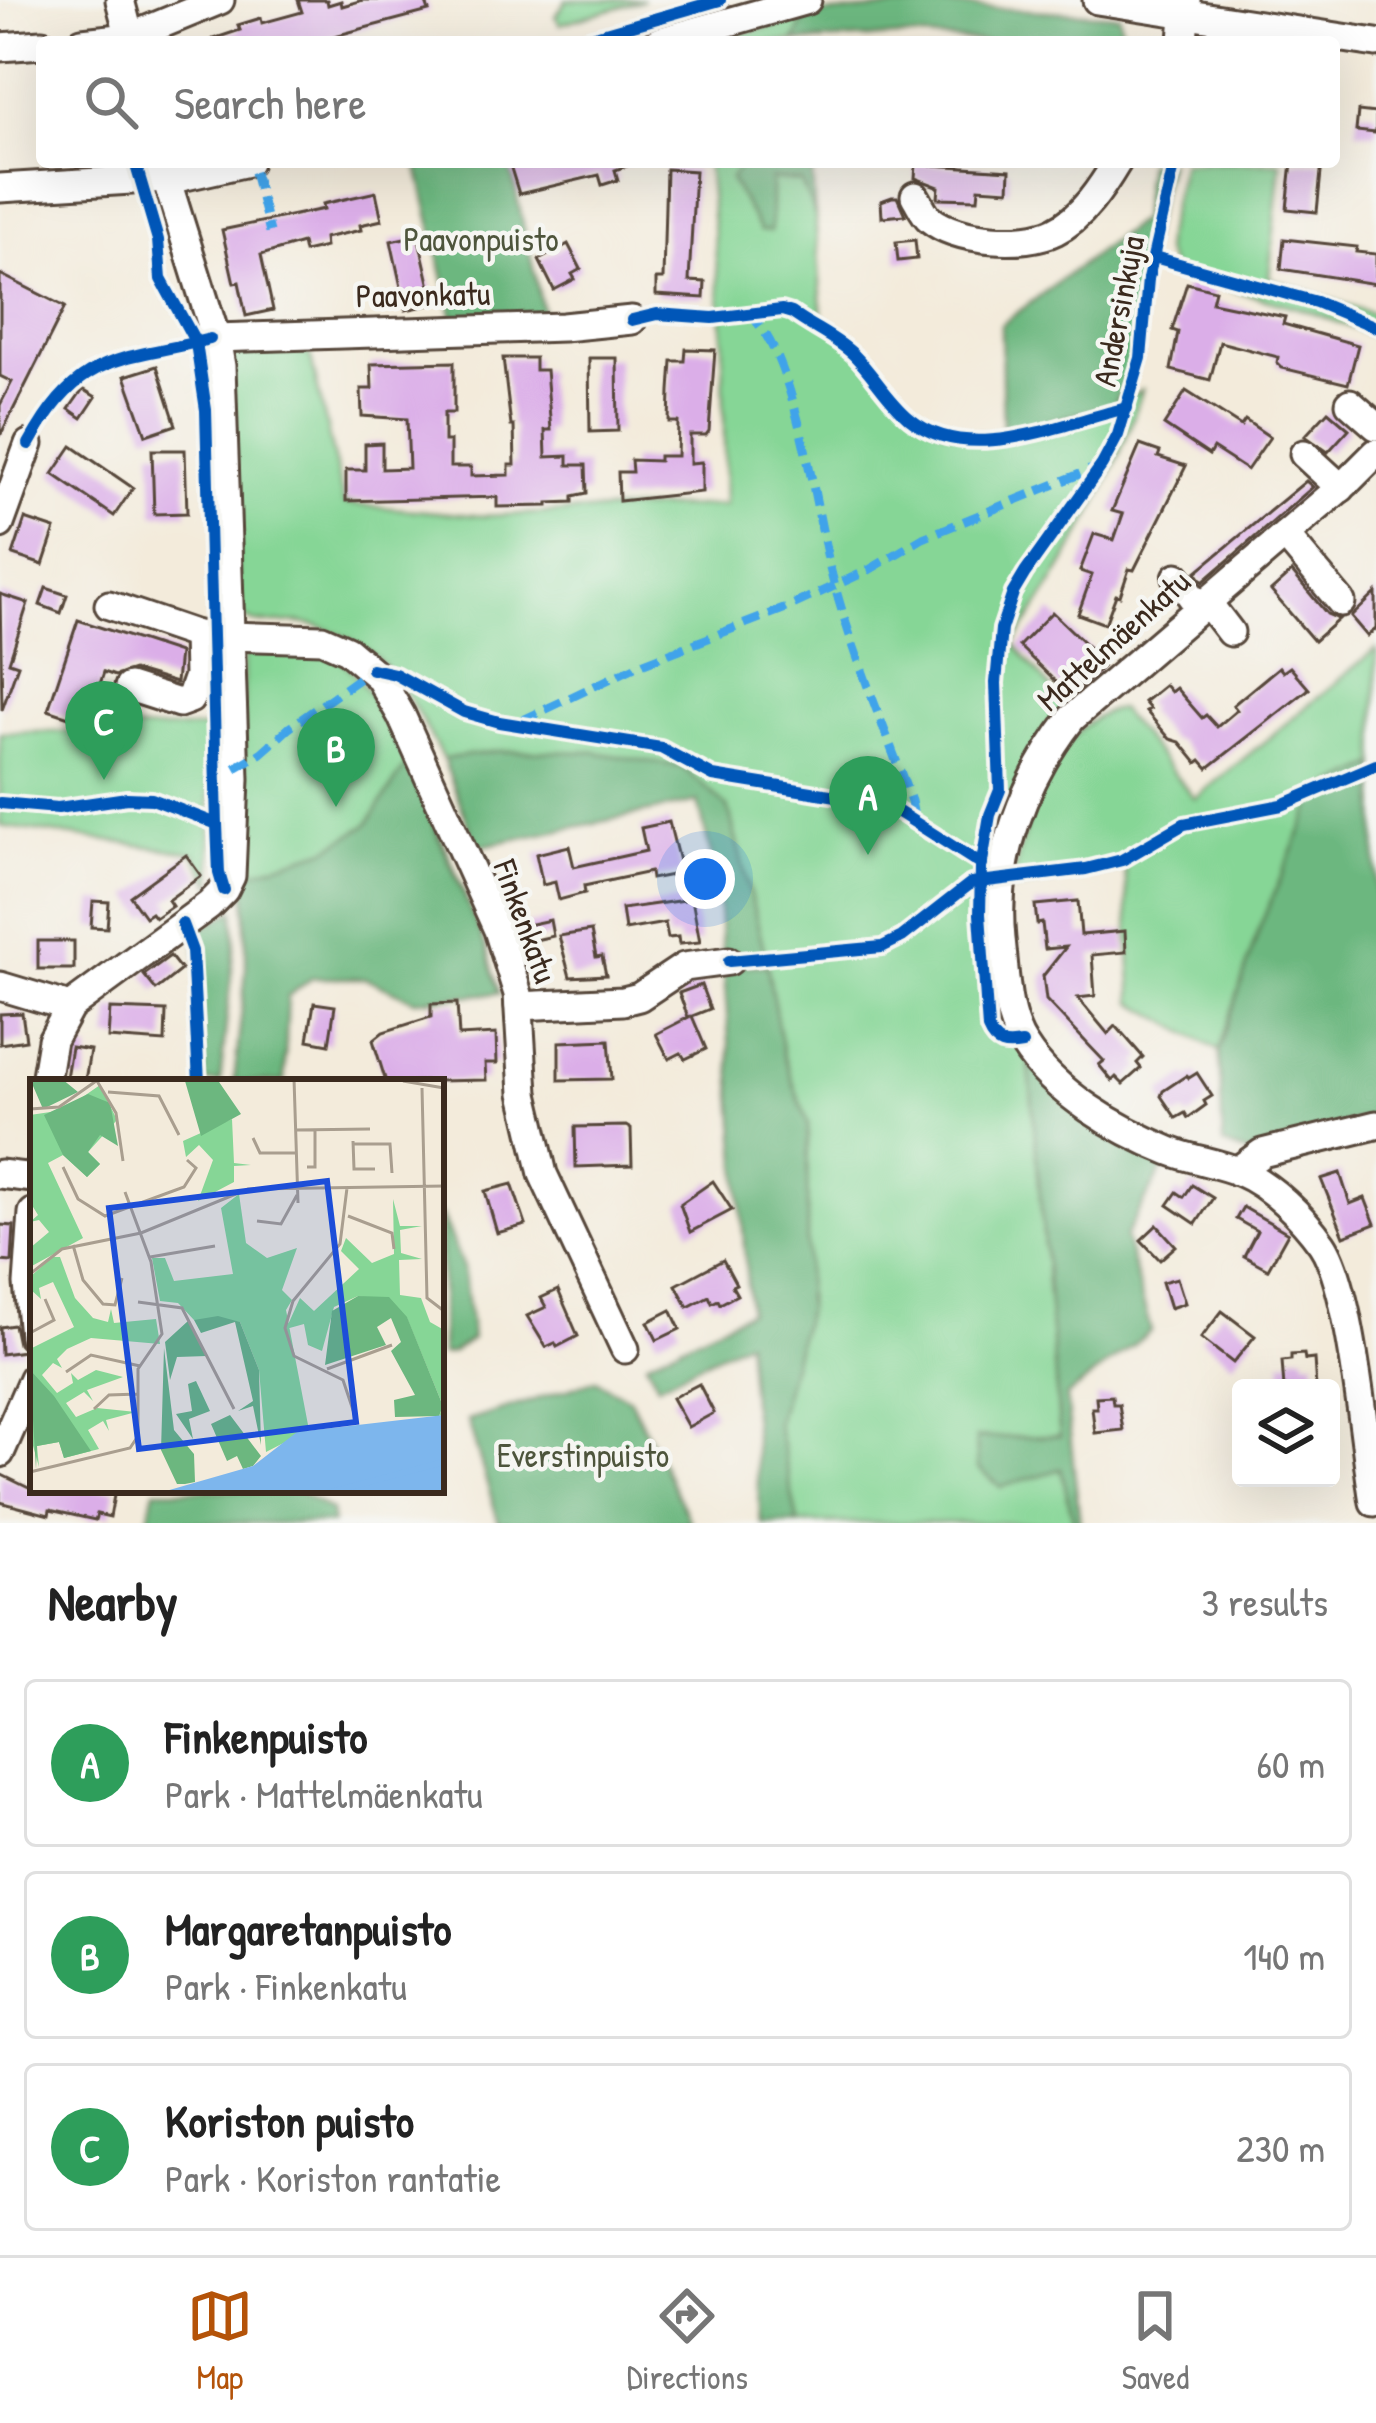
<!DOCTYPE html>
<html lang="en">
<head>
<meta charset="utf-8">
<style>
	body { margin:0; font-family:"Patrick Hand",sans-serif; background:#f2f2f2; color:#222 }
	.controls { position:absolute; right:36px; bottom:36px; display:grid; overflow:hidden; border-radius:12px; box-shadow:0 12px 48px #0002 }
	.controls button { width:108px; height:108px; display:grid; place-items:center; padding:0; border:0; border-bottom:3px solid #e0e0e0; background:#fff; color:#222; font:60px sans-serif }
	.you { position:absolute; left:705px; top:879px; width:42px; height:42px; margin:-30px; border:9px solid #fff; border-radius:50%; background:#1a73e8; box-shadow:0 0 0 18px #1a73e833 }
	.badge { display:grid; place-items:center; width:78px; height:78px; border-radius:50%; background:#b45309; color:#fff; font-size:39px; font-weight:700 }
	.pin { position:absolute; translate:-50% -99px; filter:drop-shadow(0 3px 6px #0008) }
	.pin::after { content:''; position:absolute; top:63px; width:42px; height:36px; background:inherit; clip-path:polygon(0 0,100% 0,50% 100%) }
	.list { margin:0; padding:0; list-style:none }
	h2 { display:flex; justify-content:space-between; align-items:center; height:156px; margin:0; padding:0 48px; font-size:51px }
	h2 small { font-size:39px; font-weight:400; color:#767676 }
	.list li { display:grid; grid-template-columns:78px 1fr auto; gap:36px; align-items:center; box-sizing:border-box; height:168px; margin:0 24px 24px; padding:0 24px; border:3px solid #e0e0e0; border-radius:12px }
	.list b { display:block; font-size:45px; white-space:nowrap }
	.list p { margin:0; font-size:39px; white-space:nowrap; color:#767676 }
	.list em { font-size:39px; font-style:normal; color:#767676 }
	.icon { flex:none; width:66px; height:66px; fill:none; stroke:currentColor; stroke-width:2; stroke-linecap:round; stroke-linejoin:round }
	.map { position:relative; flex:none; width:1376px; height:1523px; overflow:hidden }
	.search { position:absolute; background:#fff; box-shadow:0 12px 48px #0002; left:36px; right:36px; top:36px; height:132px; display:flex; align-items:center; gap:30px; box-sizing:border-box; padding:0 42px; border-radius:12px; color:#767676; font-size:45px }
	.sheet { height:732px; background:#fff }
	nav { display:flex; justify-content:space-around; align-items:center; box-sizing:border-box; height:168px; border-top:3px solid #e0e0e0; background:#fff; font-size:33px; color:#767676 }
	nav a { display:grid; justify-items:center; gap:6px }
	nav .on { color:#b45309 }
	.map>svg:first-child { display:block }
</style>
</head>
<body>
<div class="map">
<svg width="1376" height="1523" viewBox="0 0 1376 1523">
	<rect width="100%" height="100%" fill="#f6f6f2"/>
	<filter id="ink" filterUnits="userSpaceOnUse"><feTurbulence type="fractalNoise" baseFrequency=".00833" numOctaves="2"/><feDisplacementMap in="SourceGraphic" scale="24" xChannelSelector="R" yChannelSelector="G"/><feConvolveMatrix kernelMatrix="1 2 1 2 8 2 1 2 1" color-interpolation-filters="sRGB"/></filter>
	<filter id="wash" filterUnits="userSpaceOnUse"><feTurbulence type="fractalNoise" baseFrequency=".004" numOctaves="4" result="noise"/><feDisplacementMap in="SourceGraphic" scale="48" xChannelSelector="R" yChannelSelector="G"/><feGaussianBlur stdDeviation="2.7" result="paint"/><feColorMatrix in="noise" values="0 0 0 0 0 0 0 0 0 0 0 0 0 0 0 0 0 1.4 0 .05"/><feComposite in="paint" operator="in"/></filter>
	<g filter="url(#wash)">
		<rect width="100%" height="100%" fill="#f3ebdb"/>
		<g fill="#86d696" stroke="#60805a" stroke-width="3">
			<polygon points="567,0 644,0 560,24 555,16"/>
			<polygon points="822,14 823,42 711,42 713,37 713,41"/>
			<path d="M707 162H811L823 321C867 346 875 371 908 404 918 414 932 426 946 430 995 445 1097 414 1142 390 1115 482 1067 564 1014 644L1070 711 994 867 1029 1063 1060 1437 977 1438 1001 1487 1061 1468 1074 1523H798L777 1422 806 1309 808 1123 783 1055 765 954 728 807 498 751 443 759C419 717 398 666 354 641 338 632 319 626 301 623 280 620 255 631 239 612L230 346 310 354 344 504 483 516 725 505 723 332Z"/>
			<polygon points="1182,162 1281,162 1269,278 1373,314 1376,337 1305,310 1173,273 1164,252 1164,240"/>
			<path d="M265 649C284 650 311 646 329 653 385 672 482 932 499 993L396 939 246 934 243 663 248 651Z"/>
			<path d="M1376 649V765L1325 789 1314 801 1260 926 1219 1051 1133 1002 1125 868 1012 889C1018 837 1057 717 1119 709L1195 799Z"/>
			<polygon points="207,728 213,886 194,853 0,826 0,733"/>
		</g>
		<g fill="#6cb77f" stroke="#54704e" stroke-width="3">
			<polygon points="935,5 1119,15 1122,31 1173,42 989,42 903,37 794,42 805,19 822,14"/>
			<polygon points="417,162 509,162 544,316 453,318"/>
			<polygon points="742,162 811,162 815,215 801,182 771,179 771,231 760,231 730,179"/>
			<polygon points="1147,162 1168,162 1138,287 1137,353 1114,405 1003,432 1001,325 1140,220"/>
			<polygon points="498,751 594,752 682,767 728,807 765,954 722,952 717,880 698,802 477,847 443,759"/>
			<polygon points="407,764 487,949 499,993 415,1000 365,978 312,978 288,996 284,1082 234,1082 246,971 246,874 327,849 367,825"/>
			<polygon points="1376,765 1376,1114 1248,1154 1223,1145 1219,1051 1260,926 1314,801 1325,789"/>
			<polygon points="234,910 235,941 220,1082 205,1082 196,932"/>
			<polygon points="738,965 767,965 783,1055 808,1123 806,1309 777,1422 798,1523 761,1523 746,1340 658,1385 646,1362 749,1311 724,973"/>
			<polygon points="1029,1063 1097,1121 1166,1164 1125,1237 1151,1331 1066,1397 1080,1523 1074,1523 1061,1469 1001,1487 978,1468 976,1438 1060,1436"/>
			<polygon points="441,1214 463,1268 472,1339 451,1353 441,1355"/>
			<polygon points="596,1380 630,1399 691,1523 499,1523 468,1421"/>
			<polygon points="155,1490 296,1490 331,1511 333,1523 147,1523"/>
		</g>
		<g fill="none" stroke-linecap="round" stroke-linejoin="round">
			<polyline stroke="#7db6ed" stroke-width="4.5" points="382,708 405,757"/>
		</g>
		<g id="blocks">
			<g fill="#dbaee8">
				<polygon points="298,0 327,0 328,5 341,1 342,6 363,0 425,0 429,11 312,42 214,42 213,39 240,30 238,25 261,18 262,23 302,12"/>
				<polygon points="1358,111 1376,113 1376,133 1356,131"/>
				<polygon points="509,162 630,162 630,165 615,170 618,180 602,185 599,175 519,194"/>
				<polygon points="1292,162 1322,162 1317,212 1287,209"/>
				<polygon points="916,164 1010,170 1009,190 979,188 978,199 938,198 939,187 915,178"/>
				<polygon points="666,169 695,171 689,281 705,282 704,298 656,295 656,279 663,279"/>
				<polygon points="376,192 382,220 360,225 361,230 324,238 325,247 304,252 302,243 261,255 273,310 246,316 239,282 234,283 222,230 324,209 323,204"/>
				<polygon points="892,197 897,197 905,215 882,217 881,201"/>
				<polygon points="418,235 434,304 406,310 391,241"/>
				<polygon points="1284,239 1357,247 1356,252 1376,254 1376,284 1281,269"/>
				<polygon points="915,240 917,259 898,261 896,242"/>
				<polygon points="568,244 581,269 572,274 575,279 554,290 539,260"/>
				<polygon points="0,274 65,307 0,436 0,405 12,382 0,376"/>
				<polygon points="1187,283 1215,290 1212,302 1285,317 1283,324 1358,345 1348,384 1282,368 1277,363 1278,357 1220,342 1210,380 1171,370 1178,332 1172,330"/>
				<polygon points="686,349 715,350 709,431 706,435 690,435 690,463 702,462 702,492 619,501 618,472 632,472 631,460 659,461 659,456 677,456 678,422 669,422 670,391 672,361 685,361"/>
				<polygon points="503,358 535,358 535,370 546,370 551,430 545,430 546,457 568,456 568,465 586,465 587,493 573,496 573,502 548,503 548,506 497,507 497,497 346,501 346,470 365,470 365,444 382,443 382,469 409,468 407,419 362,416 361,389 372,389 371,364 454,362 454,413 444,413 444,441 450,441 450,467 471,467 471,476 509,475 509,465 515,465 514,426 511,426"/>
				<polygon points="589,358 617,358 618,431 590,432"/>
				<polygon points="157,366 176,425 146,435 125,376"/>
				<polygon points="83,389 96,397 82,418 69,409"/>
				<polygon points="1186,391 1241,426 1245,420 1270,437 1247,470 1213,448 1209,455 1164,425"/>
				<polygon points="1328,411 1349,429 1328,452 1305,436"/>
				<polygon points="1140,445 1160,452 1158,457 1186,466 1134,570 1129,569 1120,596 1116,595 1105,624 1078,614 1092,575 1080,571 1094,534 1114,540 1123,514 1112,511"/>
				<polygon points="72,446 133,488 114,516 53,474"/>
				<polygon points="152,450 185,450 187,513 154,514"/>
				<polygon points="1306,481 1313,487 1203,582 1196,572"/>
				<polygon points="25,519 55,529 43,565 13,555"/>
				<polygon points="1292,572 1327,614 1339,619 1314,641 1271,591"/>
				<polygon points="46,588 67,595 61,613 40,605"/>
				<polygon points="1376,593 1376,629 1367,636 1351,617"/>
				<polygon points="0,594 28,603 9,662 18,665 2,710"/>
				<polygon points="1052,612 1098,656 1094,661 1102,667 1081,687 1070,677 1061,687 1019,646"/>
				<polygon points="78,620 179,653 176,683 133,670 115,676 104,672 87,723 48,710"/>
				<polygon points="1279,667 1283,672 1290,667 1309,689 1208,768 1201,760 1197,763 1180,742 1170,739 1146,711 1150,709 1144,702 1165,685 1171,692 1176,688 1202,718 1206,715 1217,727 1237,710 1233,705"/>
				<polygon points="669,822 682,873 651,879 650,872 584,886 585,893 559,900 555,882 543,885 536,854 569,846 574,867 646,851 641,828"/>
				<polygon points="186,855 201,876 168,900 172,906 155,918 151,913 145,917 130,896"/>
				<polygon points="692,899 700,942 679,944 678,937 668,938 665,923 625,930 622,909"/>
				<polygon points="93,901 109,902 107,928 91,927"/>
				<polygon points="1078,901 1081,935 1125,931 1126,952 1092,955 1095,996 1078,998 1108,1034 1116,1026 1143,1057 1137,1063 1141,1068 1123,1084 1116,1077 1112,1081 1099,1065 1104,1061 1046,1000 1043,976 1066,947 1045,949 1042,923 1037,924 1035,905"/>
				<polygon points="550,920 553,936 531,941 527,925"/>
				<polygon points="591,931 596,957 602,956 606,975 570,977 559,936"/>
				<rect x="38" y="941" width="36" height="28"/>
				<polygon points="170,956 181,970 156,990 144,975"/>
				<polygon points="701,985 710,1009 692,1016 706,1049 685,1059 681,1053 669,1059 656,1034 691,1016 688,1017 679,993"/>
				<polygon points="314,1003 335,1006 329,1044 308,1040"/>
				<polygon points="457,1003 459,1036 496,1034 497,1063 485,1063 486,1080 386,1082 373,1040 383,1032 431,1017 431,1004"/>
				<polygon points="110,1009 166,1011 165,1042 108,1038"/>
				<polygon points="22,1013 26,1040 0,1044 0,1014"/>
				<polygon points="609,1040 612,1079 559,1080 559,1042"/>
				<polygon points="71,1047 90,1050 85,1081 66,1078"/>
				<polygon points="1197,1073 1212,1096 1204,1101 1206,1105 1188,1118 1185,1113 1176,1118 1161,1096 1163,1091 1187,1075 1189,1078"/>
				<polygon points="626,1126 631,1129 632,1165 576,1167 575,1127"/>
				<polygon points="1340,1173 1350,1204 1365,1198 1375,1224 1344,1236 1321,1179"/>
				<polygon points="713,1181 732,1210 690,1232 680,1204"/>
				<polygon points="512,1184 526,1225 497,1233 485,1191"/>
				<polygon points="1192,1185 1213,1198 1196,1224 1168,1205 1177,1192 1184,1197"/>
				<polygon points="1243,1207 1288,1233 1268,1269 1244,1256 1257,1231 1236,1219"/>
				<polygon points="0,1225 14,1226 12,1262 0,1261"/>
				<polygon points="1157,1225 1176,1246 1160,1260 1141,1240"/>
				<polygon points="723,1260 736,1284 732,1286 737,1295 720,1304 718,1300 712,1303 709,1296 688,1307 676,1285"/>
				<polygon points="1177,1278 1185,1303 1170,1308 1162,1282"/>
				<polygon points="558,1290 578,1336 557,1347 555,1343 546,1347 527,1316 546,1307 541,1298"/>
				<polygon points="671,1310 680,1329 657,1340 648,1322"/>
				<polygon points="1222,1311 1255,1336 1233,1363 1201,1338"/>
				<polygon points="14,1325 18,1344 24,1351 1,1354 0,1327"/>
				<polygon points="1304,1354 1305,1360 1314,1359 1316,1388 1284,1388 1282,1361 1291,1360 1291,1355"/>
				<polygon points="699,1384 714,1413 688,1427 672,1398"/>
				<polygon points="1112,1396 1113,1404 1119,1404 1123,1430 1095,1433 1092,1408 1097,1408 1096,1397"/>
				<polygon points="0,1474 33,1490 115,1490 110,1517 97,1514 95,1520 50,1510 49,1515 0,1502"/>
			</g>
		</g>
	</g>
	<g filter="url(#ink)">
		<use href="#blocks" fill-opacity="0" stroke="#57473a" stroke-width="3"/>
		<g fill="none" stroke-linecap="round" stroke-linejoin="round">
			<g stroke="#57473a" stroke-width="33">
				<g id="minor">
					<polyline points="120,0 131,42"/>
					<polyline points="1097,0 1376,43"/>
					<polyline points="82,42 130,37 220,0"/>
					<polyline points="658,42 807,0"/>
					<polyline points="1183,42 1186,0"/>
					<polyline points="0,47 42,44"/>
					<polyline points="0,188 181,177 248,162"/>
					<path d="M915 196C919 202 924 214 930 219 957 241 1025 246 1055 231 1082 218 1102 187 1117 162"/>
					<polyline points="216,338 563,327 632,320"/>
					<polyline points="1350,403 1376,426"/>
					<polyline points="1304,454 1341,488"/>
					<polyline points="0,524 29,444"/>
					<polyline points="1285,535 1341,602"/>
					<polyline points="1177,577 1200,608"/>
					<polyline points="1207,602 1230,632"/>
					<polyline points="109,605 197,635 322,639 347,650 379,677 401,715 498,930 518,994 524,1093 543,1174 625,1349"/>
					<polyline points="129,687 179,703 190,699 198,676 197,635"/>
					<polyline points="0,986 70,1007"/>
					<polyline points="519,1006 623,1001 639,997 684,967 729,961"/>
					<polyline points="45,1082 52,1040 70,1007 209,905 224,890 231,876 235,779 221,366 216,338 161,162"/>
					<polyline points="1237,1171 1262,1153 1376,1125"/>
					<polyline points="0,1174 33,1178"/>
					<polyline points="33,1213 28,1284 33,1335"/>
					<polyline points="0,1453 33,1378"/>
					<path d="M1374 1502C1364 1443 1352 1288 1322 1244 1303 1217 1271 1185 1240 1172 1218 1163 1193 1160 1170 1151 1118 1130 1055 1094 1024 1045 1005 1017 1005 972 1001 939 993 859 1024 780 1072 718L1346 483 1376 453"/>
				</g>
			</g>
			<use href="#minor" stroke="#fff" stroke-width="27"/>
			<g stroke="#3fa3ea" stroke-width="9" stroke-dasharray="18 9" stroke-linecap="butt">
				<polyline points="254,172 270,232"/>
				<path d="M748 313C797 352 816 519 834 583 854 657 885 729 911 801L915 823"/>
				<polyline points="521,721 639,665 786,608 869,570 923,538 1097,467"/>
				<polyline points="235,768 261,753 289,728 372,669"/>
			</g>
			<g stroke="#f6f6f2" stroke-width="20">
				<g id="cycleway">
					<polyline points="574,42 720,0"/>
					<polyline points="135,162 158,240 161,279 196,343 206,410 217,824 219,873 224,890"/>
					<polyline points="1154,257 1316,302 1376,327"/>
					<path d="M632 320 657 314 713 318 782 310 792 313C812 328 837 338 854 355 874 375 888 401 910 419 969 467 1061 423 1127 408"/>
					<path d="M29 444C80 351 118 362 210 339"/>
					<polyline points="372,669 395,674 464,712 499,722 661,748 713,776 886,804 982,865"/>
					<polyline points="0,803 58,808 127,798 152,799 217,824"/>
					<polyline points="182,924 192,951 199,1082"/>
					<polyline points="729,961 882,947 902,937 971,883 1086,869 1122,860 1184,824 1282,805 1376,765"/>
					<path d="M1022 1044C1005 1047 995 1046 988 1029L980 914 981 868 990 815 1000 790 996 683 1001 629 1013 593 1025 573 1102 465 1118 435 1141 358 1148 279 1175 162"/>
				</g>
			</g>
			<use href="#cycleway" stroke="#0057b8" stroke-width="12"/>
		</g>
	</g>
	<g text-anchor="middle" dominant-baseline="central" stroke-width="9" stroke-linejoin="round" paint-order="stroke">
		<g font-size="33" fill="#4e553c" stroke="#f6f6f2">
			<text x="481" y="239">Paavonpuisto</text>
			<text x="583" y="1455">Everstinpuisto</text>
		</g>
		<g font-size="33" fill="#3b2a1e" stroke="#f6f6f2">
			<text transform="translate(423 294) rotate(-1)">Paavonkatu</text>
			<text transform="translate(1118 311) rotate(-79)">Andersinkuja</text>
			<text transform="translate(1113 640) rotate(-42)">Mattelmäenkatu</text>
			<text transform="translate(526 921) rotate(70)">Finkenkatu</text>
		</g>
	</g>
	<g transform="translate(30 1079)">
		<rect width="414" height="414" fill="#f3ebdb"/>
		<path d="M70 6 87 41 58 73 70 85 57 98 33 76 18 84 53 159 0 188V169L19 153 9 141 0 143 8 136 0 123V36L34 31ZM202 40 204 84 221 86 204 87V103L168 122 183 81 169 66 156 78 153 62ZM209 115 216 164 237 179 267 169 252 211 262 221 256 231 279 351 236 373 229 291 210 243 164 241 148 224 130 222 122 179H135L144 202 203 195 191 129ZM363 120 370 147H392L370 151 371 174 392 180 369 181 370 216 391 219 400 243 414 251V336L409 337 413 327 377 239 350 221 328 217 304 228 292 272 278 266 274 245 256 250 270 219 284 232 329 190 311 172 316 159 342 184 364 175ZM22 178H30L45 219 63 239 78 243 81 230 84 244 126 240 130 265 61 259 37 270 27 280 32 289 23 284 12 296 27 314 43 304 41 294 48 301 66 291 93 298 57 311 63 322 54 313 36 324 46 338 67 329 106 333 76 341 79 352 73 342 58 351 69 370 34 379 29 363 7 367 9 388 0 356V270L44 248 23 203 9 209 11 220 0 210V198Z" fill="#86d696"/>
		<path d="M0 0H32L48 13 13 30ZM144 0H187L211 35 171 57 155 2ZM58 15 80 24 88 67 70 56 58 73 70 85 57 98 33 76 14 36ZM328 217 359 218 377 238 413 327 409 337 365 338 364 321 385 316 361 272 371 263 361 239 347 248 356 266 295 286 302 232ZM188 237 210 243 229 291 231 366 223 327 208 332 223 322 205 243 171 254 164 241ZM158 242 177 277 147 278 140 301 135 263ZM134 269 144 351 164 375 165 403 155 405H147L131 371ZM0 291 24 317 61 372 34 379 29 363 7 367 6 390ZM166 302 180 332 159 340 163 360 146 335 162 332 158 305ZM200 336 231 377 223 387 213 390 207 377 197 382 181 345Z" fill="#6cb77f"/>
		<path d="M414 336V414H129L223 387 267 353Z" fill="#7db6ed"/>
		<path fill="none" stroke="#7db6ed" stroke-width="6" d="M297 414 414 383"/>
		<path fill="none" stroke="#a99e8f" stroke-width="3" d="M264 0 268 124M67 2 86 34 93 82M373 2 414 9M392 9 397 219 414 232M78 13 129 17 149 56M0 30 29 28 69 0M265 51 340 50M223 59 230 74H266M323 62 324 90H345M323 65H360L362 94M33 88 48 120 75 137 154 108 166 89 157 81M277 88H285V51M317 109 310 165 263 222 255 249 264 277 313 301 326 340M318 137 362 154 364 170M227 142 251 145 267 116M43 166 53 201 73 225 85 226 92 199M120 178 185 167M0 195 32 170 111 154 218 110 414 107M108 223 152 229 204 330M0 254 24 241 15 220M297 290 362 266M36 293 61 276 110 287M64 330 79 316 108 315M0 393 100 369 108 357V290L132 255 121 183 95 113"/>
		<path fill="#1d4ed8" fill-opacity="0.15" stroke="#1d4ed8" stroke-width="6" d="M297 102 326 343 109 370 79 129Z"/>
		<rect width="414" height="414" fill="none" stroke="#3b2a1e" stroke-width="6"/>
	</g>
</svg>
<div class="controls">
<button><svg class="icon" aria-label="layers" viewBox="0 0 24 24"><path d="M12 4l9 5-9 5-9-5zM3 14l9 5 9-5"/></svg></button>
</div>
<div class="you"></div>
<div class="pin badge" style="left:868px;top:855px;background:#2e9e5b">A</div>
<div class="pin badge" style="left:336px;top:807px;background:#2e9e5b">B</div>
<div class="pin badge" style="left:104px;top:780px;background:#2e9e5b">C</div>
<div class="search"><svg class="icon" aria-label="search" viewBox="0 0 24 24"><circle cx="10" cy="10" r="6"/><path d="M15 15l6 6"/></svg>Search here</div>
</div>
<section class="sheet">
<h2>Nearby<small>3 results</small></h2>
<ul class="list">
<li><span class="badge" style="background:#2e9e5b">A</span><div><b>Finkenpuisto</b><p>Park · Mattelmäenkatu</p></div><em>60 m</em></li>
<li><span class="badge" style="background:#2e9e5b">B</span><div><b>Margaretanpuisto</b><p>Park · Finkenkatu</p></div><em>140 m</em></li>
<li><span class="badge" style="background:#2e9e5b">C</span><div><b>Koriston puisto</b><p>Park · Koriston rantatie</p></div><em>230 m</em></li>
</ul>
</section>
<nav>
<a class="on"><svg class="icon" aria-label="map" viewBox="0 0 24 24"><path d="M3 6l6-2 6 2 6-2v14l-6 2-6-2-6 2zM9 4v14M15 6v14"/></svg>Map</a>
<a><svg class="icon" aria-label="directions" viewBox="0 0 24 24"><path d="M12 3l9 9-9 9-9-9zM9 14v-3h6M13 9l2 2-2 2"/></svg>Directions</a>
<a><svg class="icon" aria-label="saved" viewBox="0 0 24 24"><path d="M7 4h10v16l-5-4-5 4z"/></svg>Saved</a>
</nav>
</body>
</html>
